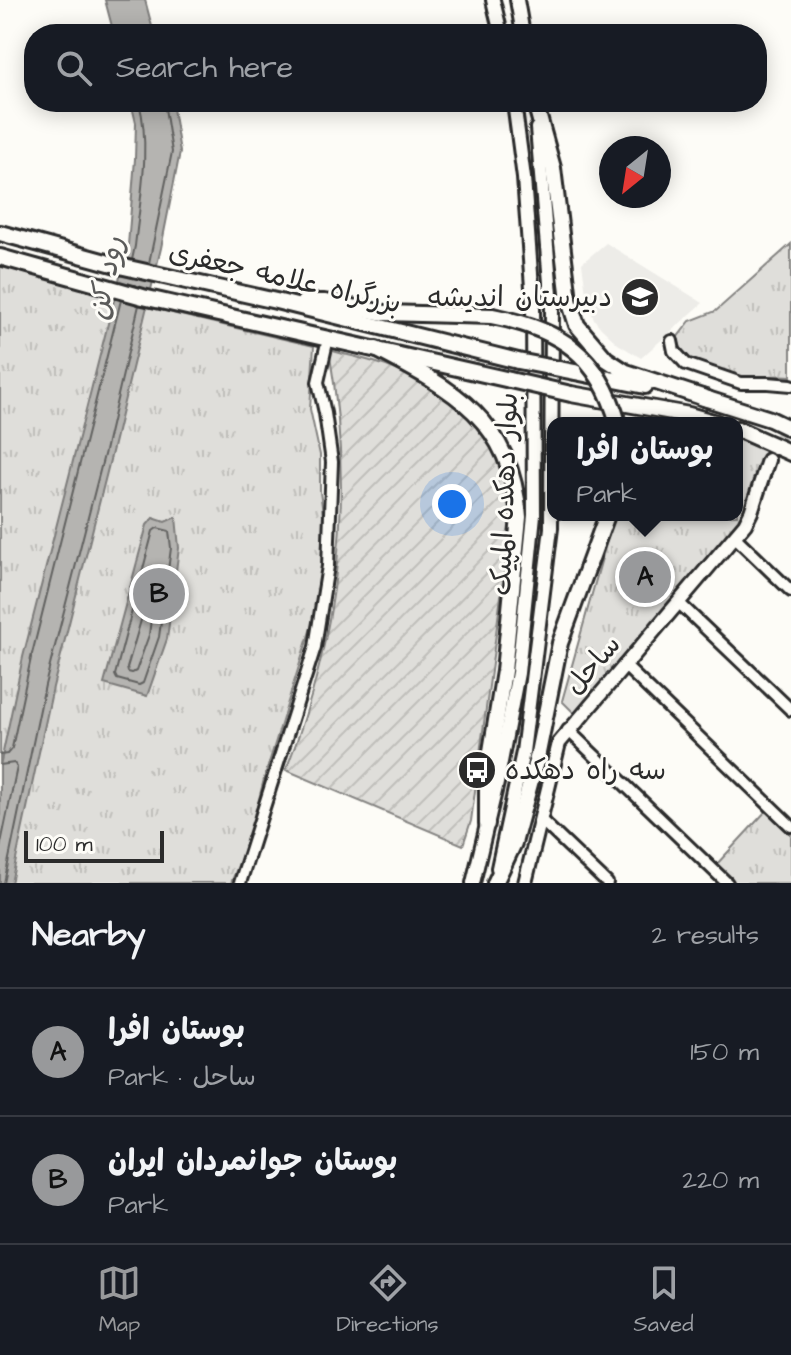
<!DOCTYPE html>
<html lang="en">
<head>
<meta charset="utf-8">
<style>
	body { margin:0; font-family:"Architects Daughter","Playpen Sans Arabic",sans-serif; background:#20242c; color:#f1f3f6 }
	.compass { position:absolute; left:599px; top:136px; width:72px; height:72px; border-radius:50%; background:#171b24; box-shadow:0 4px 20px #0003; rotate:210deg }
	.scale { position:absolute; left:24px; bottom:20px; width:140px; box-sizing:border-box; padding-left:8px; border:4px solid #2b2b2b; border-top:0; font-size:22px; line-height:28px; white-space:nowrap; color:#2b2b2b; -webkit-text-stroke:6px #fdfcf7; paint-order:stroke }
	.you { position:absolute; left:452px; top:504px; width:28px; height:28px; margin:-20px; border:6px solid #fff; border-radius:50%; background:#1a73e8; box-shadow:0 0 0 12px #1a73e833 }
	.badge { display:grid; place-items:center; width:52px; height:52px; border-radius:50%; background:#98999b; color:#111; font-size:26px; font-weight:700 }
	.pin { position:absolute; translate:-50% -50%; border:4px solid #fff; box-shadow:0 2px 8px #0006 }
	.popup { position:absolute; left:547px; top:417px; width:196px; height:104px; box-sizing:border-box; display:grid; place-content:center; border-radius:16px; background:#171b24; filter:drop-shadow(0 2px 6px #0005); font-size:26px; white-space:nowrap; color:#9ea1a6 }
	.popup b { font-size:30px; color:#f1f3f6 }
	.popup::after { content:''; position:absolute; left:50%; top:100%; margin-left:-16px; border:16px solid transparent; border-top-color:#171b24 }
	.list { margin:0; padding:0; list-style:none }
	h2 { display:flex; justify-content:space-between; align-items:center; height:104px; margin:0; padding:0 32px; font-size:34px }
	h2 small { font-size:26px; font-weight:400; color:#9ea1a6 }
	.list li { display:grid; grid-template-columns:52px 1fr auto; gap:24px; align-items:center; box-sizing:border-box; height:128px; padding:0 32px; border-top:2px solid #363941 }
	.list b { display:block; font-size:30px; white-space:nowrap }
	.list p { margin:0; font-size:26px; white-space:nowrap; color:#9ea1a6 }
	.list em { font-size:26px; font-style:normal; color:#9ea1a6 }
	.icon { flex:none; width:44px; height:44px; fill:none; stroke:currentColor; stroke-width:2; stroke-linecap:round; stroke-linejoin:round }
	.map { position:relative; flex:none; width:791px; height:883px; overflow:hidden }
	.search { position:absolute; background:#171b24; box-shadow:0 4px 20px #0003; left:24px; right:24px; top:24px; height:88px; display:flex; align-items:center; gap:20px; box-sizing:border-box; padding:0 28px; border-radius:32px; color:#9ea1a6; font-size:30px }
	.sheet { height:360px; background:#171b24 }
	nav { display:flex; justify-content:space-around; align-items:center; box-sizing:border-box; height:112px; border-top:2px solid #363941; background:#171b24; font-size:22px; color:#9ea1a6 }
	nav a { display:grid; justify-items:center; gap:4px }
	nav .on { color:#98999b }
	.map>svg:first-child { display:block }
</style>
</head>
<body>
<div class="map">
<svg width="791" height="883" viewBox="0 0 791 883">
	<defs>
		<pattern id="park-tufts" width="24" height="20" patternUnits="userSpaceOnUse" patternTransform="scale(2)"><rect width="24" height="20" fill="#dfdeda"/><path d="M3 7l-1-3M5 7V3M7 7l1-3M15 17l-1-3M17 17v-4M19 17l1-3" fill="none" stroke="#c0bfbb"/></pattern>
		<pattern id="garden-furrows" width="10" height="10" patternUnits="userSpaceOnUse" patternTransform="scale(2)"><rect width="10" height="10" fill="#dfdeda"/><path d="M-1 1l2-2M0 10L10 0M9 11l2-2" fill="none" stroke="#c0bfbb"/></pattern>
	</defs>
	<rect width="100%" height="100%" fill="#fdfcf7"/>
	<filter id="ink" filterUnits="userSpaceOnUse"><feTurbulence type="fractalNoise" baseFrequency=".0125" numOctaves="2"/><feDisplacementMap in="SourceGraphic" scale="16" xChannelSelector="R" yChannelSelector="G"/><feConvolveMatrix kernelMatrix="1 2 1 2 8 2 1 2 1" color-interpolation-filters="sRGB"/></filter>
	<g filter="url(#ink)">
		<polygon fill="#edece8" points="606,243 703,303 641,358 618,344 601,328 594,319 587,301 582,263"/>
		<g fill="url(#park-tufts)" stroke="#858482" stroke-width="2">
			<path d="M791 244V376C777 374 765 377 751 377 729 376 707 367 686 360L677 338 690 321 716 311Z"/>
			<polygon points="0,262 176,314 314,346 310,409 320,455 320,492 326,534 323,570 314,618 264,779 249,839 231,883 0,883"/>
			<polygon points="737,439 766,450 743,520 576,715 562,701 614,515 737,515"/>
			<polygon points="767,810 791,833 791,883 735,883 716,865"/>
		</g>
		<path fill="url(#garden-furrows)" stroke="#858482" stroke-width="2" d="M329 350C350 356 373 360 394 369 432 385 474 409 495 445 509 469 510 509 509 536L471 821 463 845 286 770C340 632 354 496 329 350Z"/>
		<g fill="#b5b4b1" stroke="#7e7d7b" stroke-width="2">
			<polygon points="105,0 145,0 154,34 114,34"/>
			<polygon points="131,102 172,102 180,152 161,248 112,452 53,687 11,883 0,883 0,766 2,757 23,657 128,245 135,159 136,123"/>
			<polygon points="176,517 179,548 167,639 147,696 104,684 147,525 153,518 165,522"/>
		</g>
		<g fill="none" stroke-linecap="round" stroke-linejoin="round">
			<g stroke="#626261" stroke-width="2">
				<path d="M132 260 135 246C140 199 151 148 139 102"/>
				<polyline points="149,263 172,152 164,102"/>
				<polygon points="157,528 169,531 171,548 159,637 143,683 139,685 117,679 115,675 153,531"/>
				<polygon points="149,593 152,593 154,596 149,635 136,671 132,673 128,672 127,668"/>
				<polyline points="0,755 7,754 12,748 31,658 121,300"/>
				<polyline points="0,765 14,763 17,767 0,848"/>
				<polyline points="4,883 45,685 105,451 139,305"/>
			</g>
			<polyline stroke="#d3d2ce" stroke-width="12" stroke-dasharray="12 6" stroke-linecap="butt" points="768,460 791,417"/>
			<g stroke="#2b2b2b" stroke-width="16">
				<g id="minor">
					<polyline points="672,341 674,351 686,364 741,383 768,383 791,385"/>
					<polyline points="735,537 791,591"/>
					<polyline points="678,602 791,710"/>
					<polyline points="624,665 791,826"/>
					<polyline points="568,730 727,883"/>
					<polyline points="541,820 607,883"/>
					<polyline points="240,883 315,647 328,566 332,462 325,413 318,382 326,347"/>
				</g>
			</g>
			<g stroke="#2b2b2b" stroke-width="18">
				<g id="major">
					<polyline points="493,0 501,34"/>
					<polyline points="517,0 523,34"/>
					<polyline points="498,868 523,752 551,528 552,306 537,128"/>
					<polyline points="473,883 497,783 518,673 534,515 533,301 524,178 514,102"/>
					<polyline points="525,883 559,743 745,524 751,512 768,460"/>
				</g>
			</g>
			<g stroke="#2b2b2b" stroke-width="20">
				<g id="highway">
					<polyline points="536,106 553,168 569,300 577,325 606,359 626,372 708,399"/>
					<polyline points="0,233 124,267 276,301 518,361"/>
					<polyline points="0,257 143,297 510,380"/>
					<polyline points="304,302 324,302 385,313 492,316"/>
					<path d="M376 349C455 390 511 420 519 517L504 671 487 776V824"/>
					<polyline points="575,372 645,386"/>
					<polyline points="571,394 689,415 717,423"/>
					<polyline points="701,397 770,419 791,429"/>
					<polyline points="737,429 791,453"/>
					<polyline points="495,883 514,843 537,758 560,643 607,515"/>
				</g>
			</g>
			<use href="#minor" stroke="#fdfcf7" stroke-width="10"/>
			<use href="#major" stroke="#fdfcf7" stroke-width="12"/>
			<use href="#highway" stroke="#fdfcf7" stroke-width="14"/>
			<g stroke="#2b2b2b" stroke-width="20" stroke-linecap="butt">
				<g id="highway-bridge">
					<path d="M492 316C560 329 599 355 618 423"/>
					<polyline points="518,361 575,372"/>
					<polyline points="510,380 571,394"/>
				</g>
			</g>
			<use href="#highway-bridge" stroke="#fdfcf7" stroke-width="14"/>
		</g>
	</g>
	<defs>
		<g id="school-disc" transform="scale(2)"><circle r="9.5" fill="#2b2b2b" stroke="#fdfcf7"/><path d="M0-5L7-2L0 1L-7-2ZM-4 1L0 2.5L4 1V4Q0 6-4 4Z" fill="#fff"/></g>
		<g id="bus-disc" transform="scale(2)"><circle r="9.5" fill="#2b2b2b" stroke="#fdfcf7"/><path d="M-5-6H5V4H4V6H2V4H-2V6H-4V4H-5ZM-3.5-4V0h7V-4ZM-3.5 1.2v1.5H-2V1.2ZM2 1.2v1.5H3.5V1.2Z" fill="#fff"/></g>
	</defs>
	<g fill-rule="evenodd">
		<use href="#school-disc" x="640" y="297"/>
		<use href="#bus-disc" x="477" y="770"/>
	</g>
	<g text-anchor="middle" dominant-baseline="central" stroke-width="6" stroke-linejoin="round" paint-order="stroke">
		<g font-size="28" fill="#2b2b2b" stroke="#fdfcf7">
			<text transform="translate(285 278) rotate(13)">بزرگراه علامه جعفری</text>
			<text transform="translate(505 494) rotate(-88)">بلوار دهکده المپیک</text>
			<text transform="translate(593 665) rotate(-49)">ساحل</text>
		</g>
		<g font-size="28" fill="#2b2b2b" stroke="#fdfcf7" text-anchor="end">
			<text x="612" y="297">دبیرستان اندیشه</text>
			<text x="505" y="770" text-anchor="start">سه راه دهکده</text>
		</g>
		<g font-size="30" font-style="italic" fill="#5b5b5a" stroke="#fdfcf7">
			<text transform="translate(106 278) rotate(-78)">رود کن</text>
		</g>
	</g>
</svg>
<svg class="compass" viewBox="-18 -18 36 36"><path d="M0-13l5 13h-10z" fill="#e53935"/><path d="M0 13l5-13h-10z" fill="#9ea1a6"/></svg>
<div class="scale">100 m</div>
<div class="you"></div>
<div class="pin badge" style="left:645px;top:577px">A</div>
<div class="popup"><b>بوستان افرا</b>Park</div>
<div class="pin badge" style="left:159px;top:594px">B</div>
<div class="search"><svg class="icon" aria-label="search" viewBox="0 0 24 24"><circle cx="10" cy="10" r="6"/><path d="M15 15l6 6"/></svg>Search here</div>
</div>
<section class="sheet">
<h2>Nearby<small>2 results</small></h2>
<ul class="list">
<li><span class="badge">A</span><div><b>بوستان افرا</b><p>Park · ساحل</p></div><em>150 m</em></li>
<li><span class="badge">B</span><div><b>بوستان جوانمردان ایران</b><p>Park</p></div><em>220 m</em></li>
</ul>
</section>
<nav>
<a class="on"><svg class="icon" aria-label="map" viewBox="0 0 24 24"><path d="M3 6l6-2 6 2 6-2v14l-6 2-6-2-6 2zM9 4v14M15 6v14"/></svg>Map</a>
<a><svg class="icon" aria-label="directions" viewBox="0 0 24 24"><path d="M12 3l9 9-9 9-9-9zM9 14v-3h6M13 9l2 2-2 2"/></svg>Directions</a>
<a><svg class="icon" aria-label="saved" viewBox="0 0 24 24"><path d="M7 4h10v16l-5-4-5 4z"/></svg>Saved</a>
</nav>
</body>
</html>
